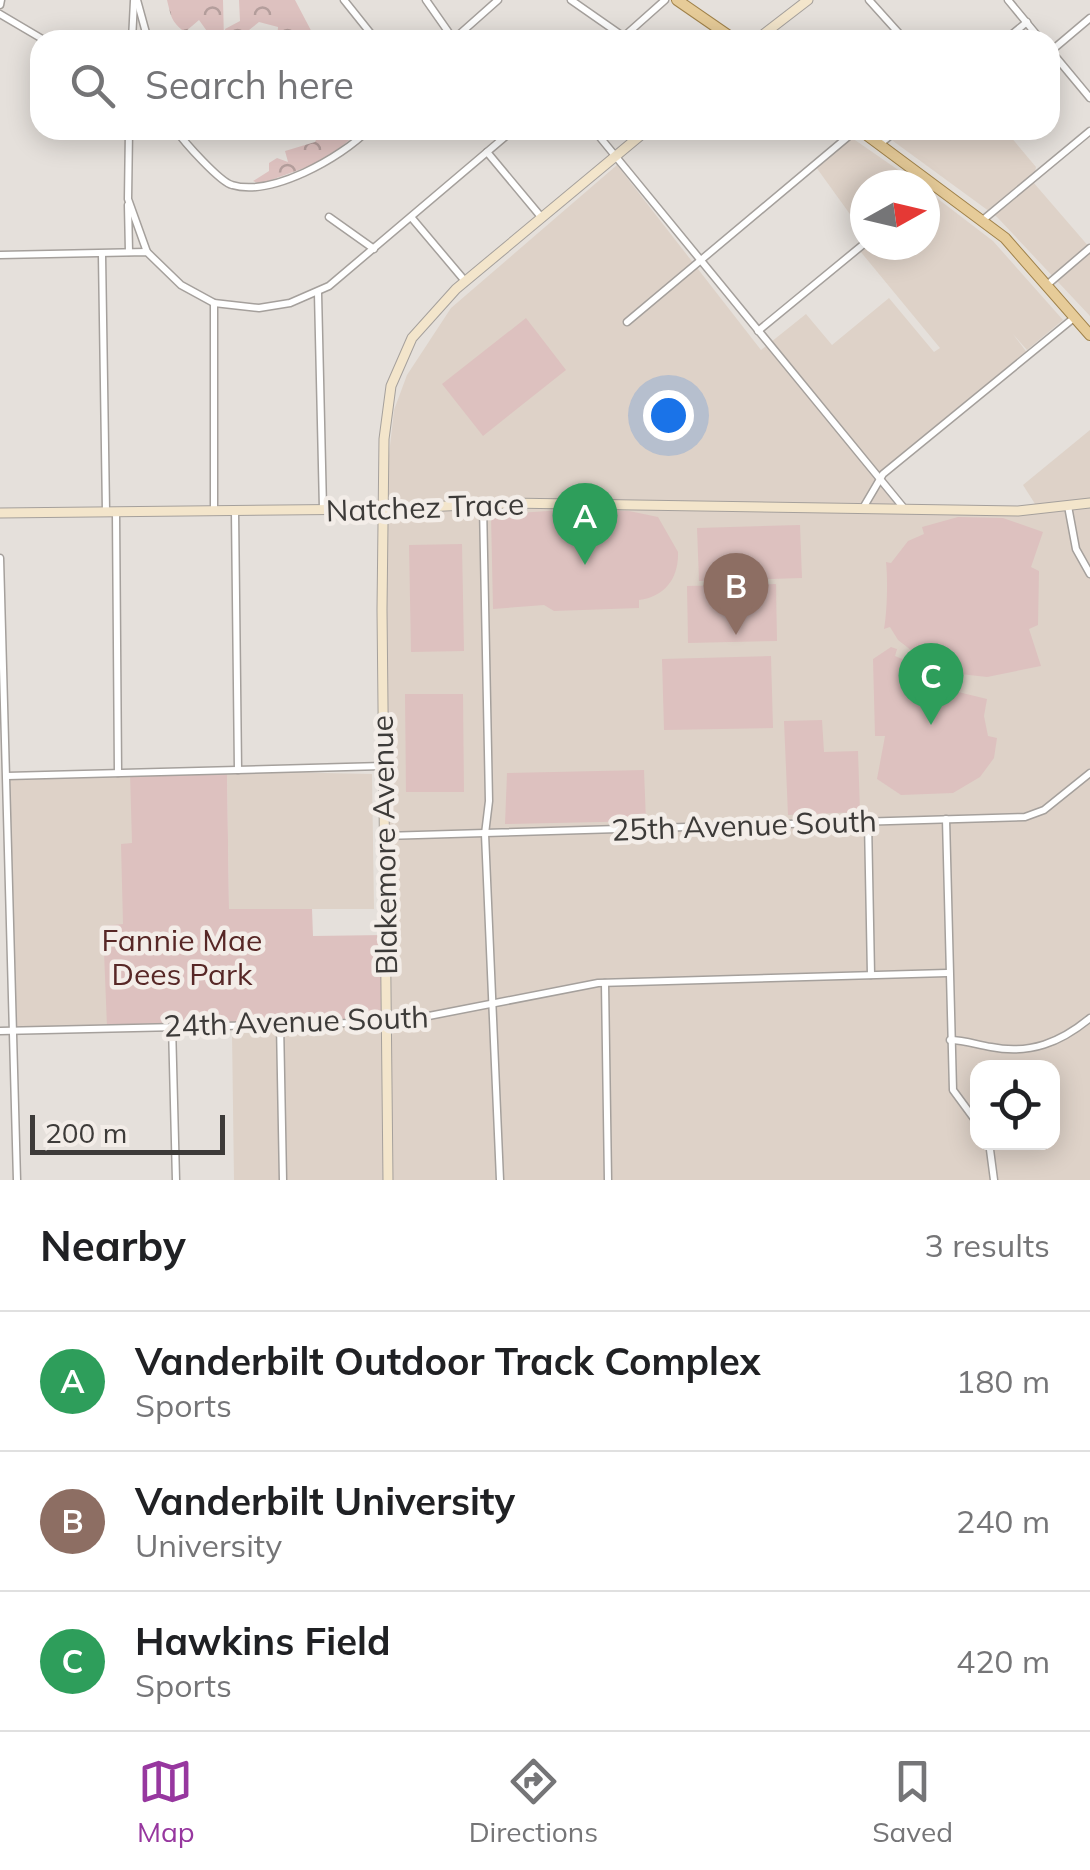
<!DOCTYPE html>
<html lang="en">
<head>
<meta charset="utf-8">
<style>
	body { margin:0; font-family:Mulish,sans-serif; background:#f2f2f2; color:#202124 }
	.controls { position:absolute; right:30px; bottom:30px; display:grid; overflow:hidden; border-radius:20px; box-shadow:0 5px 25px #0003 }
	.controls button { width:90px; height:90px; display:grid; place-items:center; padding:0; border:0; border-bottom:2px solid #e0e0e0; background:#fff; color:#202124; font:50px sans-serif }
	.compass { position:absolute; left:850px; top:170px; width:90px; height:90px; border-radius:50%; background:#fff; box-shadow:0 5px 25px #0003; rotate:82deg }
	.scale { position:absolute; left:30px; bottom:25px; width:195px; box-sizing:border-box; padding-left:10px; border:5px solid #3d3b39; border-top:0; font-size:28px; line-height:35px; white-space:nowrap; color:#3d3b39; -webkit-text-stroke:8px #f3ede8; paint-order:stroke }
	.you { position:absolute; left:668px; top:415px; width:35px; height:35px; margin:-25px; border:8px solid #fff; border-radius:50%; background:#1a73e8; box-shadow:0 0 0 15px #1a73e833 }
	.badge { display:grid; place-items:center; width:65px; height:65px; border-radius:50%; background:#97379f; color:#fff; font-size:32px; font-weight:700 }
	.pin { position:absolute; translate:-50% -82px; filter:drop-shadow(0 2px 5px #0008) }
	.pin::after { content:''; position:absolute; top:52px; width:35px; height:30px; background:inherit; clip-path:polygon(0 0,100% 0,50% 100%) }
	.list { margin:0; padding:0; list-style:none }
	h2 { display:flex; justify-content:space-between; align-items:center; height:130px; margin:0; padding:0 40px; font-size:42px }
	h2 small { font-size:32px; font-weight:400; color:#757577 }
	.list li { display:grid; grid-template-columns:65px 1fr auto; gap:30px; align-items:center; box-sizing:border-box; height:140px; padding:0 40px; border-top:2px solid #e0e0e0 }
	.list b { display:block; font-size:38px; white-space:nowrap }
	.list p { margin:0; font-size:32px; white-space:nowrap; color:#757577 }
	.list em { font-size:32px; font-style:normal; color:#757577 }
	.icon { flex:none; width:55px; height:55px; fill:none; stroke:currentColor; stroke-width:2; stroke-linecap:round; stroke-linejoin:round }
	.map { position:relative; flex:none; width:1090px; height:1180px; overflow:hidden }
	.search { position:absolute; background:#fff; box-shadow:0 5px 25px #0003; left:30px; right:30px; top:30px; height:110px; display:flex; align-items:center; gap:25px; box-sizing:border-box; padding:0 35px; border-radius:30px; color:#757577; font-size:38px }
	.sheet { height:550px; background:#fff }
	nav { display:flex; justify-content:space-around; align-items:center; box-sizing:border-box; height:140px; border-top:2px solid #e0e0e0; background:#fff; font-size:28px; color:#757577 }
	nav a { display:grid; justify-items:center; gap:5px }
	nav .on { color:#97379f }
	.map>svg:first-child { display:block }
</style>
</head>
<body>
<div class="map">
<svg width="1090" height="1180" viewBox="0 0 1090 1180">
	<defs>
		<pattern id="forest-crowns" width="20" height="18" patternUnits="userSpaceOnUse" patternTransform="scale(2.5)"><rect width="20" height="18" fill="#ddc1bf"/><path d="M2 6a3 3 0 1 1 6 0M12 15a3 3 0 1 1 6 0" fill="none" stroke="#b49e9c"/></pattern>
	</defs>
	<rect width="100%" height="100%" fill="#e5e0db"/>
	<g fill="#ded2c8" fill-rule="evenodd">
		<polygon points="878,130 1005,130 1036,167 1033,182 1090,248 1090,316 997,217"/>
		<polygon points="852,138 920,185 865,185 865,235 816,167"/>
		<path d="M617 165 761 350 806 314 832 345 889 298 934 352 940 348 860 251 867 245H925V189L993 241 1063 320 1027 350 1013 334 1028 354 879 479 903 507 1018 511 1090 504V1180H234L232 1033 279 1032 280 1023 385 1022 383 509 394 410 407 375 451 308ZM978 1068H1052V1142H978Z"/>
		<polygon points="1090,430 1090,498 1037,507 1023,485"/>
		<polygon points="227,771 372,774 374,909 229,909"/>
		<polygon points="148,772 158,1026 12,1030 7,776"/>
	</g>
	<g fill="url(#forest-crowns)">
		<path d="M167 0H223L224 40 209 34 199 20 185 32C171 22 171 16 167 0Z"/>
		<polygon points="239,0 295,0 316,40 277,40 278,27 259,22 244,34 227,40 225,29 240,21"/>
		<polygon points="301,130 361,130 326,160 260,184 253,181 269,171 269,163 277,158 288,162 285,151 315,142 319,134 299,134"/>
	</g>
	<g fill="#ddc1bf">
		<polygon points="526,318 566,370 483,436 442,384"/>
		<path d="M562 510 629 511 658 517 678 552C679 578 665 597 639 600V608L554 611 544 605 493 609 491 515Z"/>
		<path d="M958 517 1003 518 1043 532 1031 567 1039 571 1038 625 1029 629 1041 666 987 677 933 671 949 679 946 689 987 699 984 716 988 736 997 738 994 758 980 777 953 793 901 795 877 779 885 736H875L873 659 891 647 897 649 895 656 912 663 916 654 898 640 890 627 884 629C887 613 888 580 886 562L891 563 908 541 924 534 922 527Z"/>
		<polygon points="800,525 802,578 699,581 697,528"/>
		<polygon points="462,544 464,651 411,652 409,545"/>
		<polygon points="776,584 777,641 688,643 687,586"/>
		<polygon points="771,656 773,728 664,730 662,659"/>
		<polygon points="405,694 463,694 464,792 406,792"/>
		<polygon points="822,720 824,752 858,751 860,812 788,815 784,721"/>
		<polygon points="644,770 646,821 505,824 507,773"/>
		<polygon points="227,771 229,909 312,909 313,936 385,935 386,1022 107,1027 103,926 123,924 121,844 132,843 130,773"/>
	</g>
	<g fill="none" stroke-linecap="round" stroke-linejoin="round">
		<g stroke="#a5a09c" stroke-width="9">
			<g id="minor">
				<polyline points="137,0 148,40"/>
				<polyline points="344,0 376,40"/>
				<polyline points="426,0 454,40"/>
				<polyline points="571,0 624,37"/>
				<polyline points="869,0 905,40"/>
				<polyline points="1008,0 1041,40"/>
				<polyline points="0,5 1,0"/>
				<polyline points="0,14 44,40"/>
				<polyline points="454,39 498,0"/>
				<polyline points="132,40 134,1"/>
				<polyline points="620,40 665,0"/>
				<polyline points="1005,40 1027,22"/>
				<polyline points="1050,50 1090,98"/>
				<polyline points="1051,51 1090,18"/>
				<polyline points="129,130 128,199 147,252"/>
				<path d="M176 130C184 142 220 182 232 185 271 197 341 158 368 130"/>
				<polyline points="594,130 903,507"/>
				<polyline points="880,144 897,130"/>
				<polyline points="487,152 542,218"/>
				<polyline points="128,205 129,252"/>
				<polyline points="329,217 374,249"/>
				<polyline points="411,217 465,281"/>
				<polyline points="984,219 1090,131"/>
				<polyline points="0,255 147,252 181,285 214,303 259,308 290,303 329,286 513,130"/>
				<polyline points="102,255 106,511"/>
				<polyline points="1048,284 1090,248"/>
				<polyline points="318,293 323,509"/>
				<polyline points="627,322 856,130"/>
				<polyline points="758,331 865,243"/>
				<polyline points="483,505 489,801 485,834 500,1180"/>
				<polyline points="1068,506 1076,549 1090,574"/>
				<polyline points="863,508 883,474 1075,317"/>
				<polyline points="214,510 214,303"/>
				<polyline points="235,511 238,770"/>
				<polyline points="116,513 118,773"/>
				<polyline points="0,558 17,1180"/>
				<polyline points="7,776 383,766"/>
				<polyline points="946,819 953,1090 978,1124"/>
				<polyline points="868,821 871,975"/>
				<polyline points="384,836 1025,817 1044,810 1090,773"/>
				<polyline points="605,983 608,1180"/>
				<polyline points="280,1023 283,1180"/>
				<polyline points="172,1025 176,1180"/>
				<polyline points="0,1031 398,1022 598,983 947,973"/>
				<path d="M950 1040C964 1040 978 1045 991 1047 1030 1055 1061 1042 1090 1018"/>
				<polyline points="989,1142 994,1180"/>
			</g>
		</g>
		<g stroke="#a5a09c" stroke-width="11">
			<g id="secondary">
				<polyline points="756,40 808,0"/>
				<polyline points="0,513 383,509 508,503 1018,511 1090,503"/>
				<polyline points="388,1180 382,610 384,439 391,386 412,338 456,289 647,130"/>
			</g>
		</g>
		<g stroke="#a0824a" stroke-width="12">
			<g id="primary">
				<polyline points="677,0 735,40"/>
				<polyline points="860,130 1005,238 1090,335"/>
			</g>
		</g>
		<use href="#minor" stroke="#fff" stroke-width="6"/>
		<use href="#secondary" stroke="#f3e5cb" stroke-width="9"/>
		<use href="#primary" stroke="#e6cb98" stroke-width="10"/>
	</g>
	<g text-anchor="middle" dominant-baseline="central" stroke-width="9" stroke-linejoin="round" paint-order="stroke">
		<g font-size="30" fill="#3d3b39" stroke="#f3ede8">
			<text transform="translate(425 507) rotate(-2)">Natchez Trace</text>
			<text transform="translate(744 825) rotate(-2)">25th Avenue South</text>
			<text transform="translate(384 845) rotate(-91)">Blakemore Avenue</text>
			<text transform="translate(296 1021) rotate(-2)">24th Avenue South</text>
		</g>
		<g font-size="30" fill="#572726" stroke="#f3ede8">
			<text x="182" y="940">Fannie Mae<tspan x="182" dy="34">Dees Park</tspan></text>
		</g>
	</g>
</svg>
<div class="controls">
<button><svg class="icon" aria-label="locate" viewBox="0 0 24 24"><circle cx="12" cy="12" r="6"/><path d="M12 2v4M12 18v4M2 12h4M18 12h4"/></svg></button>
</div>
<svg class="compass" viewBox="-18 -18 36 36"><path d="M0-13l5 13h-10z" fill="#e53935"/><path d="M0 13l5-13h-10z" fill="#757577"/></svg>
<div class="scale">200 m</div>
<div class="you"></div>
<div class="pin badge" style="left:585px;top:565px;background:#2e9e5b">A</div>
<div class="pin badge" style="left:736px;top:635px;background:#8d6e63">B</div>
<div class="pin badge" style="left:931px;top:725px;background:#2e9e5b">C</div>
<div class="search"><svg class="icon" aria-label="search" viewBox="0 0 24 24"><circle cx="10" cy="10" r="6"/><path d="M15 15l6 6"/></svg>Search here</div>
</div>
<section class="sheet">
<h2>Nearby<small>3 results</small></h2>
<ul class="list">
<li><span class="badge" style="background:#2e9e5b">A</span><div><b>Vanderbilt Outdoor Track Complex</b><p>Sports</p></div><em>180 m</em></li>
<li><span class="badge" style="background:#8d6e63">B</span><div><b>Vanderbilt University</b><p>University</p></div><em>240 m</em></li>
<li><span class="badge" style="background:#2e9e5b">C</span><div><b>Hawkins Field</b><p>Sports</p></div><em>420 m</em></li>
</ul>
</section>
<nav>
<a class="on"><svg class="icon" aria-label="map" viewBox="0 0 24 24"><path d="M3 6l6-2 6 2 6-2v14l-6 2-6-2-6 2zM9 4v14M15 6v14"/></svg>Map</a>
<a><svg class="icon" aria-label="directions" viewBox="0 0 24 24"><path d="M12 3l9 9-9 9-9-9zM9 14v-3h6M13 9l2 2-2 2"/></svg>Directions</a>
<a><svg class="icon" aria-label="saved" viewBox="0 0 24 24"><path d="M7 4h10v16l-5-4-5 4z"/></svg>Saved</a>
</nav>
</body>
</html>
